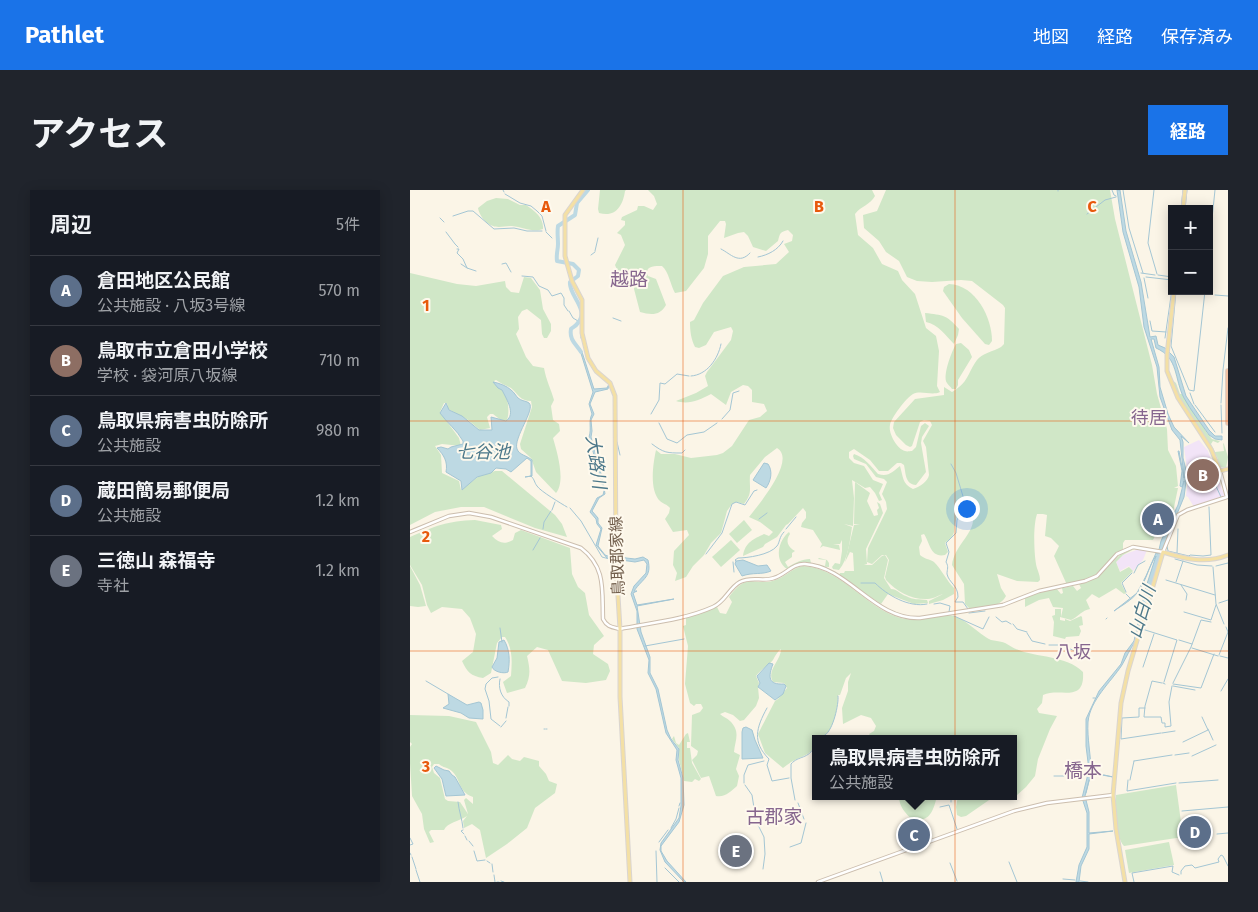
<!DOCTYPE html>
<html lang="ja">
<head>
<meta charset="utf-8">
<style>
	body { margin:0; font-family:"Fira Sans","Noto Sans JP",sans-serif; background:#20242c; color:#f1f3f6 }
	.controls { position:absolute; right:15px; top:15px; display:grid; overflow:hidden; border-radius:0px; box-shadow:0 2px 12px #0003 }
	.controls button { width:45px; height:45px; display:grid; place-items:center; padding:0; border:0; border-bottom:1px solid #363941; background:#171b24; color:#f1f3f6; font:25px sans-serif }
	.you { position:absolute; left:556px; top:318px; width:18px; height:18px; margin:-12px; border:4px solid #fff; border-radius:50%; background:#1a73e8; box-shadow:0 0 0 8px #1a73e833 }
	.badge { display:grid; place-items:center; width:32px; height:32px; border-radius:50%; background:#1a73e8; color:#fff; font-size:16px; font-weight:700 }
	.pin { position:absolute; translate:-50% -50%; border:2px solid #fff; box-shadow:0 1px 5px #0006 }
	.popup { position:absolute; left:402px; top:545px; width:205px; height:65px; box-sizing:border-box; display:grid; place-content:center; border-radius:0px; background:#171b24; filter:drop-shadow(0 1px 4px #0005); font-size:16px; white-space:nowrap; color:#9ea1a6 }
	.popup b { font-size:19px; color:#f1f3f6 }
	.popup::after { content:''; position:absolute; left:50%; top:100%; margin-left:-10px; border:10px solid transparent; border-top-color:#171b24 }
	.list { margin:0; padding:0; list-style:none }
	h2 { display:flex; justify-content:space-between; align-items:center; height:65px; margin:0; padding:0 20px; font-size:21px }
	h2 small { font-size:16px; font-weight:400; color:#9ea1a6 }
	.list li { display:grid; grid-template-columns:32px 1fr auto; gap:15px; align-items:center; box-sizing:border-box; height:70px; padding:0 20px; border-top:1px solid #363941 }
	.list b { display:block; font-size:19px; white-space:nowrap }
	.list p { margin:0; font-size:16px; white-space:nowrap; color:#9ea1a6 }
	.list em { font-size:16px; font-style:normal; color:#9ea1a6 }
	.map { position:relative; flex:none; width:818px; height:692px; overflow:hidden; border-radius:0px }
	header { display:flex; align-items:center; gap:30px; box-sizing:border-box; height:70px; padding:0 25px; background:#1a73e8; color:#fff }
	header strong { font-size:24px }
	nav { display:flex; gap:28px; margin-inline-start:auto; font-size:18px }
	.intro { display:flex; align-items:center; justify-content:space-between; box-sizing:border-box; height:120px; padding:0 30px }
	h1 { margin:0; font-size:35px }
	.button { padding:12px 22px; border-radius:0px; background:#1a73e8; color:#fff; font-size:18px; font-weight:700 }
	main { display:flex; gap:30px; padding:0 30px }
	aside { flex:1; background:#171b24; border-radius:0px; box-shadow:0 2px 12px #0003 }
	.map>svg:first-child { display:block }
</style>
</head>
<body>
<header>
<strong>Pathlet</strong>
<nav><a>地図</a><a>経路</a><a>保存済み</a></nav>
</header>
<div class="intro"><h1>アクセス</h1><a class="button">経路</a></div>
<main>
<aside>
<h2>周辺<small>5件</small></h2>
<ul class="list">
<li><span class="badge" style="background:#5c6f8a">A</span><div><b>倉田地区公民館</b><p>公共施設 · 八坂3号線</p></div><em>570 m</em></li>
<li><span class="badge" style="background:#8d6e63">B</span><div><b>鳥取市立倉田小学校</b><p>学校 · 袋河原八坂線</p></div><em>710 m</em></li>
<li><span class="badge" style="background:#5c6f8a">C</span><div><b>鳥取県病害虫防除所</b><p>公共施設</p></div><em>980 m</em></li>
<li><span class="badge" style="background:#5c6f8a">D</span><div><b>蔵田簡易郵便局</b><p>公共施設</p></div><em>1.2 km</em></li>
<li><span class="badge" style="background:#6b7280">E</span><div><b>三徳山 森福寺</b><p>寺社</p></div><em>1.2 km</em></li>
</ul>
</aside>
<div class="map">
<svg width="818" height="692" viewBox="0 0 818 692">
	<rect width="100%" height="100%" fill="#fbf5e7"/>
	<g fill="#f2e4f7">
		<polygon points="789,250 798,261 815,307 784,317 778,307 776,306 778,287 774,257"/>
		<polygon points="729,359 737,360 733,370 723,381 719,376 710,381 706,372 713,365"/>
	</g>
	<g fill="#d0e7c7" fill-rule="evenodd">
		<path d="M190 0H216L215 1C213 15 206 28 189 23L188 19Z"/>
		<path d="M238 0H462L465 6C460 15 451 16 445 24L448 45 463 58 472 74 488 81 492 90 505 104 516 138 526 146 529 161 527 196 530 202C522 206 511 200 503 204 496 208 481 228 480 235 478 243 487 259 495 261 497 262 500 261 502 261L506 257 511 236 515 233 519 236 512 247 511 253 516 282 506 295C495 294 496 284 494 275L491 273H487L478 281H469L460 270 444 259 439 262V268L444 273 454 276 463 290 473 294 469 303 472 310 469 311 465 303 460 297 455 298 442 290 444 308 443 336 434 334 442 337C440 350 438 370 429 380L423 379 422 377 425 373 430 374 432 361V350L430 354H423L429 355 430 360 413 356 410 358 412 354 403 340 391 337 392 333 396 328V322L393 318 378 334 376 335 367 347 355 354 353 357 333 366C335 352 344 349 354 344L359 346 363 342 350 332 339 327C348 315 387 270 367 258L355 267 340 285C339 299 343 302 334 314L327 312 322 314 317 321 311 343 301 353 294 365 283 376 276 387 265 391 267 383 263 375 264 361 279 345 277 340 263 342 255 329 259 323 260 318C257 314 253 314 250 311 239 300 243 274 246 260L251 264H265L281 268 307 265 313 263 322 256 339 230 350 227 357 221 354 214 342 212V200L338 196 333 195 321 202 316 215 301 204C289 210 279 215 266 211L286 203 298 196 295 186 297 182 321 150 323 141 321 137 304 142 296 155 289 158 285 157C281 149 280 141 280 132L284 130 293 113 313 86 334 77 366 74 379 62 374 54 382 51 383 45 378 40C370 42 370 43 368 51L356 61 343 57 338 46 334 42 328 43 314 48 316 34 315 31H310L298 46V64L294 78 276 101 265 103C260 94 259 82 252 76 244 76 234 76 238 86L246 89 256 115C250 126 241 125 230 122L224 99V91C213 88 209 85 205 75L215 55 211 45 207 43 215 35V31L211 30 212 27 227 20 228 16H234L243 20 247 14 244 6Z"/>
		<path d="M476 0H700L705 29 742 175 747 204 757 239 758 260 766 276 768 296 764 298H768L763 322 758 328 745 321 737 337 747 342 743 350H715L713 353V359L705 365 684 386 657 395 644 366 649 356 641 348 635 346 637 325 633 324H627C623 336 624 362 626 374 627 380 630 384 630 390L628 392 607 391 587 384 591 398 596 406C590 418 572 418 560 419L555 414 554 394 542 375C545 350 577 338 556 312L552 314C551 321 548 324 546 330 542 343 548 343 535 353L538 362 535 365C520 368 520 353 514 344L511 345 512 351 509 357 510 365C514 369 520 369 524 372 532 380 536 390 544 398V404L533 410 519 414V411L533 404C529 405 523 409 518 409 502 410 487 402 476 390L475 387 479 370 476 365H472L462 374 457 372 458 358 477 319 476 312 472 304 477 292 474 289 466 287 456 274 444 269 443 266 444 264C454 267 461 276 468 284 479 287 482 282 490 276 493 286 492 294 503 299 510 297 518 291 519 285L516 257 513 251 522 235 520 231 514 230 510 232 502 256 500 257 496 255 486 245 483 238 484 232 505 209 534 205V197L542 202C559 192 557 184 567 170 571 164 584 161 591 157L594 154 595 118 593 115 562 91 551 90 522 92 507 91 497 87 489 71 476 62 469 51 454 38 453 25 467 21Z"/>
		<path d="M86 8 98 9 110 15H116C125 21 134 28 133 39 123 43 113 37 102 36 96 36 88 38 83 36 76 34 69 25 68 18L77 11Z"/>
		<path d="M0 83 47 94 66 96 95 91 96 97 101 102 109 103 114 87 121 88 130 100 133 119 141 134V141L137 148H134L132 144 131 130 117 119 112 121 108 127 109 139 106 144 116 167 123 176 134 178C136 190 141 199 144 210L141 216 143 230 149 234 150 241 143 248C147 262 156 291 146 303L126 282 121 268 111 259 110 254 122 217 121 211C110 211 108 204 101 198 96 195 91 194 86 190L84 191C87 195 90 196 93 200 98 207 100 222 97 230L92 231 83 224H80L77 227 80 238 70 240 58 230 38 219 37 213H34L30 222 49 248 51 256 32 254 25 256 31 265 32 283 49 291 51 300 69 286 85 281H92L145 325 152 334 157 347 125 338 74 317H51L25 322 0 335Z"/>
		<path d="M539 94C566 95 582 128 582 151L579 155 575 154 552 128 533 101 534 97Z"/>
		<path d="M515 123C533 125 537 125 549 139L548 145 544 154C536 146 528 134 516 132Z"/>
		<path d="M551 153 559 160 562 167 548 190V195L546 199H542C541 197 538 195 537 193 532 186 542 161 546 154Z"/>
		<polygon points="761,189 766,193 770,204 773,204 797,243 802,249 810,251 808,253 803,251 801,254 805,262 814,261 813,253 814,254 818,267 816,278 810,277 807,267 769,209"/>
		<path d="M445 292 460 303 457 311 464 326 468 325 467 320 469 318 467 312 470 314 473 323 456 359 457 374 454 375H462L472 366 475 365 478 370 474 388 481 399C487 399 490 404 496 406 503 410 509 409 517 410L518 413 504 414 478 404 471 414 429 386 430 383H434L435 381H444L443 363 440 362 435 372 444 335H450L444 334Z"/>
		<path d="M65 330 91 335 92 339 82 346C89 353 94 355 103 350L105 343 111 340 160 358 162 384 168 397 175 403 179 425 194 446 184 455 183 464 198 474 200 481 196 490 176 493 152 491 138 460 127 457 117 466C120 479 121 486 115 498L97 503 93 492 101 486C102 472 103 459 95 447H92L87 453 81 483 73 488C61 486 57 482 52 471L63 462 66 444 60 428 52 419 32 417 21 423 17 415 12 395 0 375V347C25 336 37 331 65 330Z"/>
		<polygon points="334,330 342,340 327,353 319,344"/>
		<path d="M379 342 380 344C375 351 378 357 385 361L382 363V367L375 372 378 377C385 373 392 369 400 369L401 373 415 376 416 370 408 369 409 368 417 370 419 373V377C402 377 393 368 377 379 364 370 368 351 379 342Z"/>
		<polygon points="321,350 330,360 311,377 302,367"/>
		<path d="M726 358 713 365 706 372 710 382 719 377 723 381 711 393 716 403 714 404 706 398 689 408 682 404 676 410 680 419C672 420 668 427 661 430L650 427V430L655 431V429L660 431 671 426 672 427 673 435 669 436 671 441 669 446 656 447 655 449 643 446 644 432 642 426 645 425V419H651V427L653 418 643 417 639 408 629 410 615 417V407L630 401 646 398 651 404 653 403 652 398 663 396 667 401 671 398 669 394 685 388 711 364Z"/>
		<polygon points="0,376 10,395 16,416 8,417 0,416"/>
		<path d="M393 376C428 378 451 411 482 425 497 432 511 429 527 427 530 426 535 425 538 425 554 426 568 444 581 450 585 451 589 451 592 452 597 453 601 457 606 459 627 468 656 465 673 482 675 514 650 497 633 505L632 513 627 519 629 523 647 526 640 539 628 569 625 586 616 597 606 606 582 608 556 626 551 627 547 625 546 617 548 606H603V549H463L459 544 464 541 466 536 461 528 451 525 433 534 432 518 438 501V492L441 483 436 488 430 505H428C428 515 425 537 416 544 413 546 408 548 405 549 405 562 398 564 387 569 382 571 377 575 373 578L355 563 348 544 365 511 368 509 377 498 374 493 363 492C356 480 371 471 371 459 367 462 365 466 363 470 359 475 351 479 346 486L349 493 348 497 349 508 346 516 334 530 330 531 323 525 315 522 310 524C313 527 317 528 320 531 331 542 325 550 324 562L330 565 326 579 329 586 327 596C321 601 315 608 306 606L299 586 291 588 282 570 287 565 288 561 281 556 282 525 290 522 293 518 291 514H286L284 516 280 513 275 494 278 456 273 436 276 435V427L307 417 310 423 316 424 322 412 319 407C339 379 345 399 368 389 377 385 383 378 393 376Z"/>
		<path d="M0 525 39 526 66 532 81 562 83 573 88 575 98 565 102 569 110 571 114 567 129 571V576L136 584 139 591 147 594 145 603 125 618 117 638 97 654 76 668 70 640 62 634 54 638 53 631 57 626C48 632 38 632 34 640H21L19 642 24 652 20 653 14 639 12 624 2 606 0 573V557L2 554 0 552ZM24 574H29C32 577 35 577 39 579 52 587 46 601 63 607V614L56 608 54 610 58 624 50 612 38 611 35 609 30 588 24 583 22 577Z"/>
		<polygon points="278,543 280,552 277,552 277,558 280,558 282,573 291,589 289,591 285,589 282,592 274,591 269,570 269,558 262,549 264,546 266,553 269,555 276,544"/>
		<path d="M766 595 773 647 714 656C705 646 706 618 706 605Z"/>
		<path d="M489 606H527C523 622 520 632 502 630 495 622 489 617 489 606Z"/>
		<polygon points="759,652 764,675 719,683 715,660"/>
	</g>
	<g fill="#bdd9e3" stroke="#a4c6d4">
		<path d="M707 0H710L716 41 731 92 740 147 746 146 748 155 755 158 764 167 776 206 799 240 805 246H812V250L805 249 799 245C791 233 781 221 774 208 764 189 769 168 746 158L744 149H741L749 177 750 197 758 224 764 237 779 253 771 246 773 252V268L777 284 774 307 753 358 725 452C720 459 716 468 712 475 701 492 680 510 678 532 677 549 681 565 681 582L703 587 681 583 675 606 679 622V643L703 641 679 644V659L671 676 669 692H666L669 675 677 657V623L672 608 679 580 676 556V529L689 501 711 474 715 463 724 451 736 397 746 366C738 377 736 393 727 403 722 410 711 416 704 421L727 403 736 386 746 363 748 364 751 351 768 315 774 291 772 297 770 296 772 281 768 261H769L774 288 770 250 762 240 750 207 747 177 734 137 729 97 713 42Z"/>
		<path d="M169 157 172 162 184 199 197 198 199 194 198 199 185 202 180 214 184 224 181 230 182 241 181 247 193 291 195 304 189 308 182 321 188 328V333L192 338 188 356 195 365 200 367H208L225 369 233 367 238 370C242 387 233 388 224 401H227L223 403 227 415 264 409 227 416 231 442 240 467V483L248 499 257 540 261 549 269 559 268 570 273 588 274 615 269 632 251 656V661L257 671 276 692H274L255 672 250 660 251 653 269 628 271 616V588L266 570 267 560 256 543 246 499 238 483 239 470 227 439V421L221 404 224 396 236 383 237 374 234 370 225 372 197 368 186 355 191 339 187 334 186 329 180 322 187 308 193 305 194 301 179 247C182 238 178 232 182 224L179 214 183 202Z"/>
		<path d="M83 192C89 193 97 196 101 200 104 202 106 206 108 208 111 211 117 211 119 213 126 219 103 248 107 259 109 265 118 266 122 270V286L115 287 121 286V271L117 268 101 282 96 279 86 278 81 283 67 287 52 300 51 291 36 282C38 272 34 265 27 258L31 257 38 259 41 257 53 254V251C47 240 37 233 30 223L36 213 39 220 52 226 69 240H82L81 227 96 231C106 224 97 210 92 200L88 198Z"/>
		<path d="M354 273 358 274C363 281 361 291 356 298L343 290Z"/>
		<path d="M333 370 348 376 357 375 361 381C352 385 343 382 332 386L325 374 326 371Z"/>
		<path d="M94 450C100 460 100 471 98 482 94 484 84 482 82 477L87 468 89 452Z"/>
		<path d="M359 473 363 474C358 487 358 495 374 494L376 496 373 504 365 510 348 497 350 493 347 486Z"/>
		<polygon points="38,504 57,515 69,512 71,513 73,520 73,529 59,528 51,523 33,518 39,514"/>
		<polygon points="336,537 342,540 345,550 353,568 332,569 332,542 333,538"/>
		<polygon points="26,576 34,580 39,581 42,585 45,587 55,605 36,606 32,589 24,578"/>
	</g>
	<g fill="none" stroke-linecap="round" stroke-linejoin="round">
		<g stroke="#a4c6d4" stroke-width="1">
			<polyline points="93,0 94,2"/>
			<polyline points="702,0 704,5 706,6"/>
			<polyline points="713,0 719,38 733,83"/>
			<polyline points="744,0 738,53 747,84"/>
			<polyline points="648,1 648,0"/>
			<polyline points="95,4 110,13 121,16 127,21 132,26 136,41"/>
			<polyline points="771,19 773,0"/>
			<polyline points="775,19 777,0"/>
			<polyline points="677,24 695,10 706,7"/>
			<polyline points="43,26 58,21 63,21 84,39 104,38 117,41 132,41"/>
			<polyline points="30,28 34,32"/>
			<polyline points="36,42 45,54 48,57"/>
			<polyline points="136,42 142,48"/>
			<polyline points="799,58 805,0"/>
			<polyline points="47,59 49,59 47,63 53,69 57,78 66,81"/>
			<path d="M311 59C321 64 329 75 340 63"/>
			<polyline points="185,61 188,48"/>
			<polyline points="181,65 185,62"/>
			<path d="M348 67C358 65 368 60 373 51"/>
			<polyline points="51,74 57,78"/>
			<polyline points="92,74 96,73 101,82"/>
			<polyline points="731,83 745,85"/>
			<polyline points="748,85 762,87"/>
			<polyline points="112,86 123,87 129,96 138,100 142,106 151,103 154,108 154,115 158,121"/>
			<polyline points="736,87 762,90"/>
			<polyline points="734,88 738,108"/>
			<polyline points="766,101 761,156 779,200 784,201 795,101"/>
			<polyline points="805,105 818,106"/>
			<polyline points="159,121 163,128 168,131"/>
			<polyline points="203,128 211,131"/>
			<polyline points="740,131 742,141 756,142"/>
			<polyline points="171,143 171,148"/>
			<polyline points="755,148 762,99"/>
			<polyline points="178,171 185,182"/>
			<path d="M281 186C297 185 308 169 311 154"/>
			<polyline points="780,203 784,214"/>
			<polyline points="811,213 813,180 818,138"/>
			<polyline points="785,215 805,242"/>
			<polyline points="811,215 812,243"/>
			<polyline points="241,224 249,210 250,193 255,194 267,184 279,186"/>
			<polyline points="312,229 320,220 323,203 329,201"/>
			<polyline points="249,233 257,249 267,253 277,245 294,242 307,233"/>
			<polyline points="207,252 210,265"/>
			<path d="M242 254C254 263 257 263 272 263L275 260"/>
			<polyline points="541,274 546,283 555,313"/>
			<polyline points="796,278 799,283"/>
			<path d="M121 286C125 290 124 292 127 296 130 301 152 314 157 317"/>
			<polyline points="801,287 804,293"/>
			<polyline points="805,294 811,307"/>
			<polyline points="784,316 788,315"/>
			<polyline points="160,318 171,331 192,367 203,370 204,368"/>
			<path d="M553 318 547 330 546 343 536 353 539 362 536 372C539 377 537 379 537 384 539 393 548 395 548 407L545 412H553L558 419"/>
			<polyline points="142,320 145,312"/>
			<polyline points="349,329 357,323"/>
			<polyline points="133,339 134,332 141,321"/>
			<polyline points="376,339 386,327"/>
			<polyline points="757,356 758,361 779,366 780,365 793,366 801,365 799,317"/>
			<polyline points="123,360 130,348"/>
			<polyline points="767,363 768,339"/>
			<polyline points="296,364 312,343 322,314 326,312 335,315 344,301 347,300"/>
			<polyline points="765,369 787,375 802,376"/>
			<path d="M326 371 325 370 328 368C337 368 360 365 367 356 370 352 369 347 374 342"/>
			<polyline points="323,372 324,382"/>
			<polyline points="208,374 210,400"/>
			<polyline points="806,376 818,373"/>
			<polyline points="803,377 806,414 814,434"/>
			<polyline points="724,383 728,375 735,371"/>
			<polyline points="756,390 805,405"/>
			<polyline points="766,392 773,371"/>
			<path d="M451 393H465C477 405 499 418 517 414"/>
			<polyline points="771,395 777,404 776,410"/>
			<polyline points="716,402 712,393 722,383"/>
			<polyline points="716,404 720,408"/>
			<polyline points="809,413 818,410"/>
			<polyline points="524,414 530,413 540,416 539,422"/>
			<polyline points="774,422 801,430 806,415"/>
			<polyline points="559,423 575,421"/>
			<polyline points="544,426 573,439 579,427"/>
			<polyline points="586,427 592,432 596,431 601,434"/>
			<polyline points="696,429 697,428"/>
			<polyline points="603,434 607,439 617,442"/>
			<polyline points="90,438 92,452"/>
			<polyline points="732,439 767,450 754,492"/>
			<polyline points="617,443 622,451 635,454"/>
			<polyline points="769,450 782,454"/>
			<polyline points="639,455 648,455 672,463"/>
			<polyline points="235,456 274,449"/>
			<polyline points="782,458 808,466"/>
			<polyline points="809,465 818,442 816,437"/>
			<polyline points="810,466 818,468"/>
			<polyline points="733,477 744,444"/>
			<polyline points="88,487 82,488 76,494 75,499 79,511 81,529 90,536"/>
			<path d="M90 489C88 498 91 507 99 512V516"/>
			<polyline points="16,491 38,504"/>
			<polyline points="752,493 742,491 735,516 734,527 751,527 752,533 755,533 755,537 761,536 759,512 762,496"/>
			<polyline points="753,493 755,494"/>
			<polyline points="763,493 781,457 791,430 801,432"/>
			<polyline points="763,494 791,498 804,464"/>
			<polyline points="763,496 785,500"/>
			<polyline points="811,501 818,489"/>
			<polyline points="683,508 685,508"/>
			<path d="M357 518C346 538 342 552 359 569L357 575 362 591 379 588"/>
			<polyline points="735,518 729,518 729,527 712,528 711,549 751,543"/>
			<polyline points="96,528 98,517"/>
			<polyline points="91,537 96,531"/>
			<polyline points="134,539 135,539"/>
			<polyline points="136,539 137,539"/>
			<polyline points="798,539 803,550"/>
			<polyline points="752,543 765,541"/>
			<path d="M409 549C411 547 413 546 415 545 423 540 429 514 428 506"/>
			<polyline points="773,552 798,540 792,527"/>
			<polyline points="765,565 779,563"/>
			<polyline points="782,566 806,555"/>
			<polyline points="724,571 762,565"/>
			<polyline points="644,586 678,586"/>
			<polyline points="718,590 717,601 766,593"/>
			<polyline points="720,590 724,571"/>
			<polyline points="334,593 334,585 338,575 354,571"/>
			<polyline points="769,593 808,590"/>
			<polyline points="335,595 342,605 346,631 354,647 355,664 353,679"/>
			<polyline points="676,603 681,583"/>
			<polyline points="541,606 541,612"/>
			<path d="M385 610 381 588V574C389 565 398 570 405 556"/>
			<path d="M48 612C49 621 52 629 53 638"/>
			<polyline points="388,613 394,629"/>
			<polyline points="269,616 270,613"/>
			<polyline points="530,617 539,615 547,639"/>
			<polyline points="772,621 818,617"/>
			<polyline points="261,638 266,629 269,618"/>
			<polyline points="53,640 51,641 54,644"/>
			<polyline points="807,644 818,643"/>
			<polyline points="55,646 57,650"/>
			<polyline points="0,648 3,654 0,655"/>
			<polyline points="59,651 63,656"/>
			<polyline points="249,652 258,640"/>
			<polyline points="380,657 391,653 396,633"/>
			<polyline points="64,661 67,671 75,670"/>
			<polyline points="246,661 247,692"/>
			<polyline points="0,663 1,665"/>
			<polyline points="2,667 6,679"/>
			<polyline points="77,671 80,673"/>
			<polyline points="599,672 607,692"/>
			<polyline points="540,673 547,691"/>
			<polyline points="82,674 83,682"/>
			<polyline points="255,678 269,692"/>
			<polyline points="6,680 10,692"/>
			<polyline points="470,682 473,692"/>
			<polyline points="771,684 771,681 775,676 782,675 785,678 809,672 808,669 811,665 813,666 818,676"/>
			<polyline points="84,685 85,692"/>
			<polyline points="653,689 665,690"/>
			<polyline points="91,691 94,692"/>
			<polyline points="670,691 678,692"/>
			<polyline points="87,692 89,692"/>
			<polyline points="724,692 722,683 763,676 762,682 769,685"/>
		</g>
		<path stroke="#bdd9e3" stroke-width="4" d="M171 162C166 154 159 150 161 139 163 137 166 136 167 134 181 120 158 105 160 92L168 86 169 80 163 74 147 71C146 64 148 60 148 54 148 48 147 42 148 36L165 25 167 13 178 0"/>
		<g stroke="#ccbeae" stroke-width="4.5">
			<g id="minor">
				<path d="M0 342 39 326 59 323 81 327 171 358C196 377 192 400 193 429 197 437 202 437 210 439 240 433 274 430 303 417 315 412 319 398 330 392 341 386 353 392 364 388 375 385 383 373 395 374 439 377 464 430 510 428L593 415 629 401 675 391 687 386 707 364 723 357 753 362 768 325 777 320 817 307 810 281"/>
				<polyline points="408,692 604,621 637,613 703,605"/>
			</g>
		</g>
		<g stroke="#dad5d1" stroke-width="5">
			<g id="major">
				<polyline points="173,0 155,25 155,66 162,91 172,110 172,143 178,168 186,181 200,193 205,206 206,373 210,439 210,507 220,692"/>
				<polyline points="773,19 775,0"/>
				<polyline points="764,101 757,165 757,181 768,208 801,259 810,281 818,279"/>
				<path d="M715 692 706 639 703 605 711 513 718 481 753 362C775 369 796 374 818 365"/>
			</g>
		</g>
		<g stroke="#dad5d1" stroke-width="6">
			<polyline id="highway" points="818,181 818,233"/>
		</g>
		<use href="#minor" stroke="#fff" stroke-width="2.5"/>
		<use href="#major" stroke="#f4e0a5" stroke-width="3"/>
		<use href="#highway" stroke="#f0c1a3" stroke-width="4.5"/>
	</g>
	<path fill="none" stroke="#e8590c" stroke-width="1" stroke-opacity="0.55" d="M273 0V692M545 0V692M0 231H818M0 461H818"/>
	<g text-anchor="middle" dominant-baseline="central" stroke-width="4" stroke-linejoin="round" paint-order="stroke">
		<g font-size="16" fill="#725f4d" stroke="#fef9ed">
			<text transform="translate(207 366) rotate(-92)">鳥取郡家線</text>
		</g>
		<g font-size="18" fill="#86668e" stroke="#fef9ed">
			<text x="739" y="228">待居</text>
			<text x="663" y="462">八坂</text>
		</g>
		<g font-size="18" font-style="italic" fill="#4c788a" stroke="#fef9ed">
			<text x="73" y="262">七谷池</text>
			<text transform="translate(186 272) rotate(82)">大路川</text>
			<text transform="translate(732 422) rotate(-73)">山白川</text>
		</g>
		<g font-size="19" fill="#86668e" stroke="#fef9ed">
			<text x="219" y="89">越路</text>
			<text x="673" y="580">橋本</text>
			<text x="364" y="626">古郡家</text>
		</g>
	</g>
	<g font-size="16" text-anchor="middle" font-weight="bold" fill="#e8590c" stroke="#fef9ed" stroke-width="4" stroke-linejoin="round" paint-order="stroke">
		<text x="136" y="22">A</text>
		<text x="409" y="22">B</text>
		<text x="682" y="22">C</text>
		<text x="16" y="121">1</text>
		<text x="16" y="352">2</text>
		<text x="16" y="582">3</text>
	</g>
</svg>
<div class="controls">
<button>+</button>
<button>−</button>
</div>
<div class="you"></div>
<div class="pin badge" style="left:748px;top:329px;background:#5c6f8a">A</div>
<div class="pin badge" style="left:793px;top:285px;background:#8d6e63">B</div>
<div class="pin badge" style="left:504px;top:645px;background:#5c6f8a">C</div>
<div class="popup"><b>鳥取県病害虫防除所</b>公共施設</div>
<div class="pin badge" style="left:785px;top:642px;background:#5c6f8a">D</div>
<div class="pin badge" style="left:326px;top:661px;background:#6b7280">E</div>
</div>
</main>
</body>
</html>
